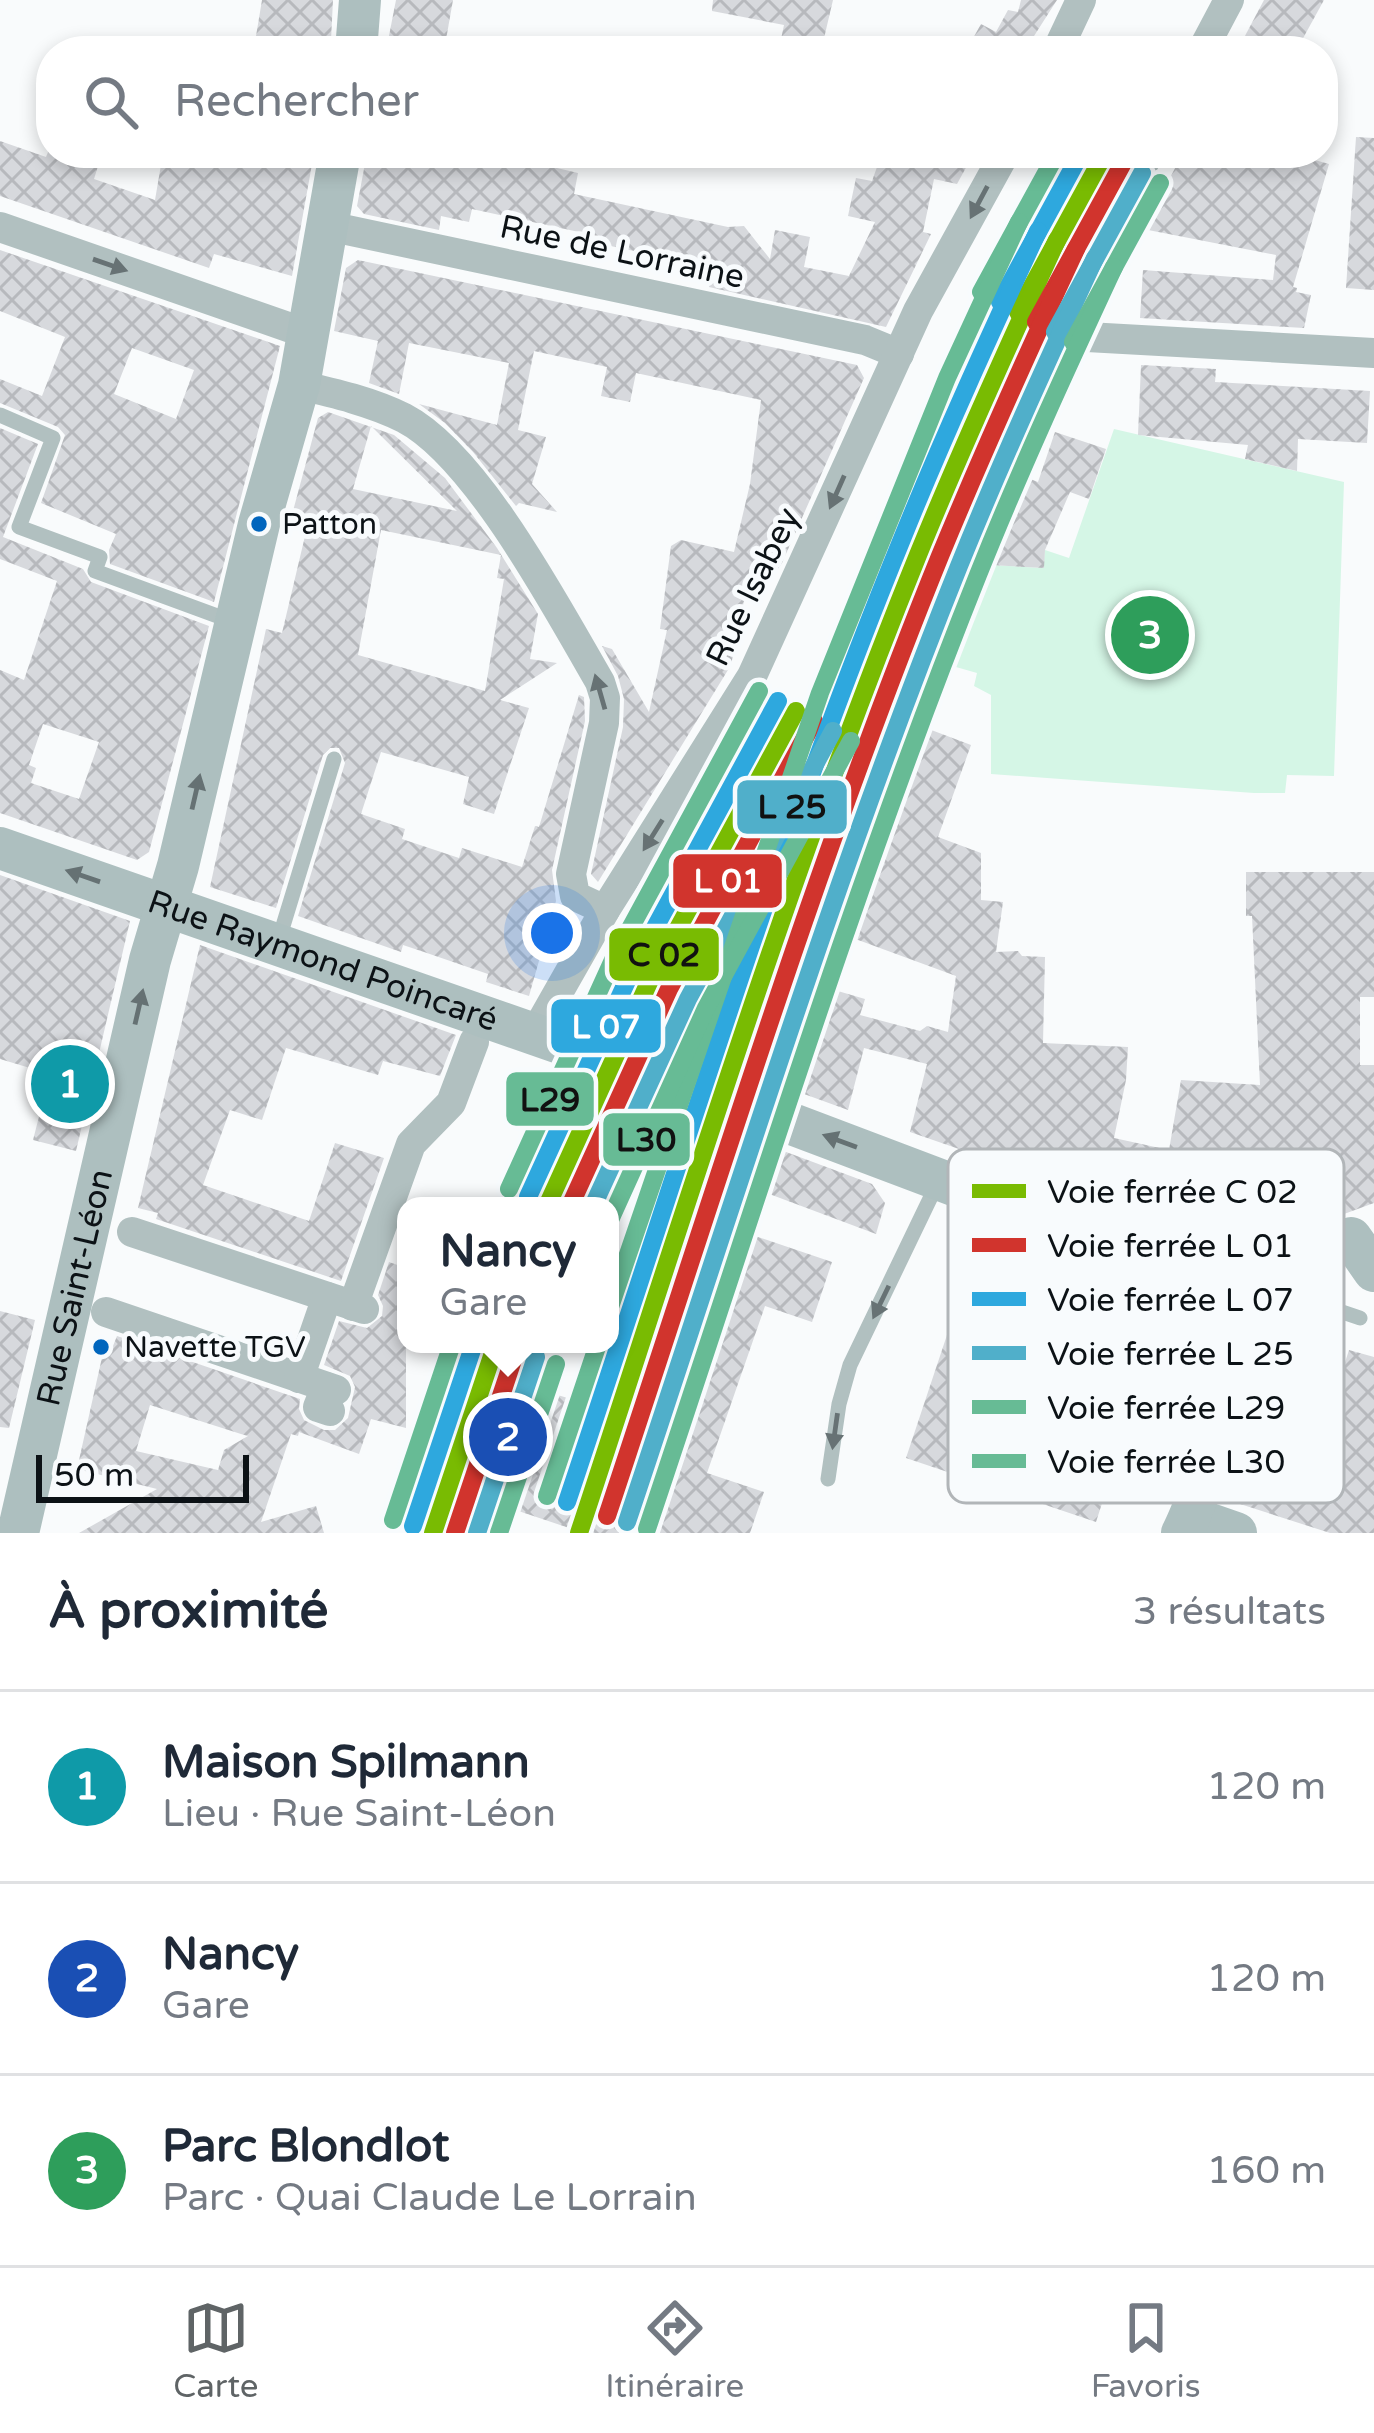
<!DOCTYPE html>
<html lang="fr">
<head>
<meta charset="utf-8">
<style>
	body { margin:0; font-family:"Varela Round",sans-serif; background:#f6f6f7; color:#1f2937 }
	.scale { position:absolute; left:36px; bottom:30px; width:213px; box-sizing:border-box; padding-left:12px; border:6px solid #0c1216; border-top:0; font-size:33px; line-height:42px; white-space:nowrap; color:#0c1216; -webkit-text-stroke:9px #f8fbfd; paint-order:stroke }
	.you { position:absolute; left:552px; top:933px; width:42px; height:42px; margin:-30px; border:9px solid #fff; border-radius:50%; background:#1a73e8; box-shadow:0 0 0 18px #1a73e833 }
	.badge { display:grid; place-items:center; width:78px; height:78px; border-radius:50%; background:#5f6466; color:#fff; font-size:39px; font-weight:700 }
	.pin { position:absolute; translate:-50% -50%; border:6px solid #fff; box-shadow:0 3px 12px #0006 }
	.popup { position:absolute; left:397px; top:1197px; width:222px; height:156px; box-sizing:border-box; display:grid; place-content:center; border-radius:24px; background:#fff; filter:drop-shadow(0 3px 9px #0005); font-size:39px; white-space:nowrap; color:#747a83 }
	.popup b { font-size:45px; color:#1f2937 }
	.popup::after { content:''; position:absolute; left:50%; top:100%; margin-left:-24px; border:24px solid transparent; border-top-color:#fff }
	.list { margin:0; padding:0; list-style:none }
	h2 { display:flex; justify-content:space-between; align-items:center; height:156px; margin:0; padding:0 48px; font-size:51px }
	h2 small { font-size:39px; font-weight:400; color:#747a83 }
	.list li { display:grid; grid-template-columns:78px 1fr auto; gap:36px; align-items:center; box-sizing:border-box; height:192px; padding:0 48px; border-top:3px solid #e0e1e3 }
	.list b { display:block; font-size:45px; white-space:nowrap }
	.list p { margin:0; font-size:39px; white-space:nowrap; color:#747a83 }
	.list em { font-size:39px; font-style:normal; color:#747a83 }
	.icon { flex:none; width:66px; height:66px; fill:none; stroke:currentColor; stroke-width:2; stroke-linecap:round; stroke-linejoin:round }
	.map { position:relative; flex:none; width:1374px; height:1533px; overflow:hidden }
	.search { position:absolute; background:#fff; box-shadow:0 6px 18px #0003; left:36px; right:36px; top:36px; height:132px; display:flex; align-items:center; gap:30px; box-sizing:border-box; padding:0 42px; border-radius:48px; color:#747a83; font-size:45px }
	.sheet { height:732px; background:#fff }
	nav { display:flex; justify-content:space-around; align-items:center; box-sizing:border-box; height:168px; border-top:3px solid #e0e1e3; background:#fff; font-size:33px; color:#747a83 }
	nav a { display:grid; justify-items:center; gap:6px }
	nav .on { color:#5f6466 }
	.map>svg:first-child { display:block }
</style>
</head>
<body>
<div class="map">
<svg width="1374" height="1533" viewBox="0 0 1374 1533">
	<defs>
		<pattern id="grass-dots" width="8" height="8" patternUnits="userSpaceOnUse" patternTransform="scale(3)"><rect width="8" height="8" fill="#d5f6e6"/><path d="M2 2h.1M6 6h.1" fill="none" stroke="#b6d2c5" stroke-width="1.8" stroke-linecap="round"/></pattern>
		<pattern id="building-cross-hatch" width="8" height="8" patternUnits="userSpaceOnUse" patternTransform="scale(3)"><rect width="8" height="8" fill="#d7d9dd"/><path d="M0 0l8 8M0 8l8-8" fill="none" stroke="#b7b9bd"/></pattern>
	</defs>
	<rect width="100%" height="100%" fill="#f9fbfc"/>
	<polygon fill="url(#grass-dots)" points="1141,1323 1211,1348 1171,1478 1133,1465 1140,1444 1106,1431"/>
	<polygon fill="#d5f6e6" points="1114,429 1344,482 1334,776 1287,775 1285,793 1254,793 991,774 991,695 974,686 977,673 949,665 992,547 991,565 1043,568 1045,550 1069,558"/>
	<g fill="url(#building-cross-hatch)" fill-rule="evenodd">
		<polygon points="262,0 333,0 331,40 320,36 317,51 262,51 263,44 255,42"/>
		<polygon points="396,0 453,0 444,51 386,51"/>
		<polygon points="713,0 833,0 821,51 780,44 784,25 712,11"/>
		<polygon points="1021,0 1057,0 1027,47 1035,51 966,51 981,24 996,32 1008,10 1018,12"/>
		<polygon points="1264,0 1324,0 1296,51 1237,51"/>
		<polygon points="1356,137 1374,138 1374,290 1346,288"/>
		<polygon points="0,141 46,157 51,145 51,153 102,153 94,179 155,200 163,153 314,153 292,276 214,254 209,268 0,196"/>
		<polygon points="367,153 466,153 520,164 523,153 560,153 557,168 578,173 574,194 728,227 744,226 770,259 775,230 810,237 804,267 849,276 875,222 848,216 856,178 872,181 882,153 974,153 957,184 934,179 923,232 931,234 886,327 709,287 713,268 606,245 607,238 472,209 469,222 441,216 439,230 364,214 357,206"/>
		<polygon points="1183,153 1290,153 1329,164 1293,287 1297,288 1296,292 1311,295 1304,328 1140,318 1143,270 1273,280 1276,255 1143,229"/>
		<path d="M0 250 280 346 214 602 110 564 109 550 116 534 41 503 65 435 58 427 0 403V379L42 396 65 337 0 311ZM132 348 194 370 176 419 114 394Z"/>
		<polygon points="358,260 857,365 864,378 782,563 773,576 750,571 731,665 598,882 591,874 623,727 624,699 618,676 602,646 612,649 649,712 667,630 660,629 671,546 681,540 734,552 750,484 761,400 636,373 630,402 601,396 607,367 534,351 518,430 546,437 532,484 557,512 519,503 516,506 473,452 445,423 419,404 497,425 509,363 409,343 399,394 369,383 378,341 334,331 346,268"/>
		<polygon points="1141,365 1216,369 1215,382 1370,391 1367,443 1298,439 1297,471 1245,459 1248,445 1138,435"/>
		<path d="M328 412 394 435 445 478 497 548 538 614 530 659 557 663 500 700 529 708 494 814 463 804 469 777 381 752 361 814 405 829 402 839 459 858 462 848 522 867 535 826 539 827 579 695 584 697 585 721 552 870 556 901 529 996 486 982 488 974 424 952 403 945 401 952 298 916 345 763 339 748H330L323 755 276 908 210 887 266 629 282 633 310 515 293 511 318 418ZM371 426 457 511 353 489ZM381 530 501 555 497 578 504 579 485 691 358 655Z"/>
		<path d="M0 428 38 444 3 537 83 569 91 582 209 626 149 852 137 860 0 813V670L24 680 57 581 0 559ZM43 724 99 742 79 799 31 783 36 768 29 765Z"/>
		<polygon points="1055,432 1106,449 1089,499 1070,492 1045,550 1044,568 990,565 992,546 1020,475 1038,482"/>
		<polygon points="926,728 971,745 938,837 981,853 981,900 1003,902 996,952 1018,951 1022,956 1045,957 1043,1043 1128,1047 1126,1080 1114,1138 1169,1150 1181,1080 1260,1085 1252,916 1246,916 1246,872 1374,872 1374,997 1360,997 1360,1065 1374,1065 1374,1203 1325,1221 1256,1228 1051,1181 910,1132 927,1064 864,1048 848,1110 804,1094 797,1081 831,989 865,999 860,1015 920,1031 927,1026 948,1032 956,976 850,937"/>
		<polygon points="0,875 130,921 76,1151 33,1140 50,1074 0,1059"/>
		<polygon points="200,945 456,1035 440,1076 383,1061 378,1075 286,1048 262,1120 230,1110 203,1185 309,1221 335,1143 384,1158 341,1281 156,1219 158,1213 138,1208"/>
		<polygon points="743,1136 872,1184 885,1203 876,1234 729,1179"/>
		<polygon points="688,1218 710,1227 711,1221 832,1262 812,1322 765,1306 707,1473 764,1492 750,1533 584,1533 471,1495 512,1381 623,1415"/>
		<path d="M389 1262 406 1268V1428L371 1419 359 1454 299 1432 298 1436 291 1434 261 1522 316 1506 324 1533H79L157 1489 77 1469 105 1344 113 1346 117 1336 300 1399 299 1409 304 1420 324 1430H335L348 1418 355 1387 350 1376 324 1365 339 1321 367 1328 382 1316 383 1306 378 1295ZM150 1405 241 1434 248 1436 224 1450 218 1470 136 1451Z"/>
		<polygon points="970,1266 1141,1323 1106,1431 1123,1438 1096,1522 906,1458"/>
		<polygon points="0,1311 35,1320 9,1428 0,1427"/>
		<polygon points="444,1344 470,1344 418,1494 396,1487"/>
		<polygon points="1349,1350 1374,1357 1374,1533 1330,1533 1237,1503 1231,1490 1274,1372 1335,1393"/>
	</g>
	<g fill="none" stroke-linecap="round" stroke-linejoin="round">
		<g stroke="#b1c0c0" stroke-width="15">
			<polyline points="0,415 53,438 19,527 100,557 95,571 231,621"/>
			<polyline points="279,939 334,759"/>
			<polyline points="1023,1217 1034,1260 1154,1304 1169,1304 1198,1276"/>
			<polyline points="1265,1296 1292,1295 1360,1318"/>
			<polyline points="828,1479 839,1404 850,1365 939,1180"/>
		</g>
		<g stroke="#b1c0c0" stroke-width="30">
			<polyline points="1057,51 1081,0"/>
			<polyline points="1202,51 1229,0"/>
			<polyline points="328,226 865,340 899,354"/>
			<polyline points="0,227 308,334"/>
			<polyline points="1061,331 1087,337 1374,353"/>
			<path d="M299 385C334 393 372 402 404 418 477 456 558 610 600 682L605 698 604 723 571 874 575 896 605 910"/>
			<polyline points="534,1035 605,910 752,676 918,311 1005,153"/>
			<polyline points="757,1112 977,506 1012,423 1037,390 1054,358 1079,287 1149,153"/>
			<polyline points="132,1232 364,1309"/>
			<polyline points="353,1306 411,1144 451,1103 474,1042"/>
			<polyline points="106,1312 336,1390"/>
			<polyline points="299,1378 327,1297"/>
			<polyline points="326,1387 318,1407 330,1411"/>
		</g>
		<g stroke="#adbfbf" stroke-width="42">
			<polyline points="356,51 360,0"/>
			<path id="s1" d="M0 848 792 1124 1033 1215 1241 1288 1253 1297"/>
			<polyline points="1253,1297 1278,1267 1351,1238 1374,1271"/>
			<polyline points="1190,1517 1236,1533"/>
			<path id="s2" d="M18 1533 150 960 178 866 259 524 299 385 340 153"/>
			<path d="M1182 1533C1200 1498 1260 1329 1253 1297"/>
		</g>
		<g stroke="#f8fbfd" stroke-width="27">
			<g id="rail-1">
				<polyline points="1018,312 1105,153"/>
				<polyline points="547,1206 650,980 796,711"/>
				<polyline points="433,1533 496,1344"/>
				<path d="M579 1533C687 1206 788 875 918 555 961 449 1009 344 1057 240"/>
			</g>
		</g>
		<g stroke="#f8fbfd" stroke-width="27">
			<g id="rail-2">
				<polyline points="1036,322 1123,163"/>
				<polyline points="570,1206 669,989 814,721"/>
				<path d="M607 1516C714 1195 813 869 940 556 983 452 1029 350 1076 249"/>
				<polyline points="455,1533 516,1351"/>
			</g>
		</g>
		<g stroke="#f8fbfd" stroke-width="27">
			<g id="rail-3">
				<polyline points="1000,302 1081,153"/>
				<polyline points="528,1197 632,970 778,701"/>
				<path d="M567 1502C675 1180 773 854 902 539 944 435 991 333 1038 231"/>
				<polyline points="413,1526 474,1344"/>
			</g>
		</g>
		<g stroke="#f8fbfd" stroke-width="27">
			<g id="rail-4">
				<polyline points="1055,332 1142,173"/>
				<polyline points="593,1206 688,999 833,731"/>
				<path d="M627 1522C734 1203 833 879 959 566 1001 462 1048 360 1095 258"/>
				<polyline points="477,1533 536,1357"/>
			</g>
		</g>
		<g stroke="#f8fbfd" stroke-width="27">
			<g id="rail-5">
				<polyline points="981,292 1057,153"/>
				<polyline points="509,1189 613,960 759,691"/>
				<polyline points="610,1307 820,693 947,378 1019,222"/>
				<polyline points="547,1496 598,1344"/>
				<polyline points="393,1520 452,1344"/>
			</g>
		</g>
		<g stroke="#f8fbfd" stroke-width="27">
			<g id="rail-6">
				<polyline points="1073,342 1160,183"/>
				<polyline points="610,1220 706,1008 851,741"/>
				<path d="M647 1529C754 1210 853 887 978 575 1020 470 1067 368 1114 267"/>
				<polyline points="499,1533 556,1364"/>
			</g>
		</g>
		<use href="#rail-1" stroke="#79bb02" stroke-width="18"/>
		<use href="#rail-2" stroke="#d1342d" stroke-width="18"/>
		<use href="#rail-3" stroke="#2ea8de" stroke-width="18"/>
		<use href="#rail-4" stroke="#50afca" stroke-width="18"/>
		<use href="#rail-5" stroke="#67bb95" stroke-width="18"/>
		<use href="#rail-6" stroke="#67bb95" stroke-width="18"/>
	</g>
	<defs><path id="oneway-solid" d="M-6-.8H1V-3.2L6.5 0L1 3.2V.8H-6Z" transform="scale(3)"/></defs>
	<g fill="#677274">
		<use href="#oneway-solid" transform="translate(979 202) rotate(118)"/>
		<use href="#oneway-solid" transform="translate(110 265) rotate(19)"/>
		<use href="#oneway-solid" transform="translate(837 492) rotate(114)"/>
		<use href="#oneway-solid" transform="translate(600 692) rotate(-106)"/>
		<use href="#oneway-solid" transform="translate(653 835) rotate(122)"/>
		<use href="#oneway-solid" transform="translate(881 1302) rotate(116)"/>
		<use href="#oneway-solid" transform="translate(835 1431) rotate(98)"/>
	</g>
	<g fill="#657173">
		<use href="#oneway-solid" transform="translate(196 792) rotate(-77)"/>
		<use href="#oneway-solid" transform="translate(83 876) rotate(-161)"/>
		<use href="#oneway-solid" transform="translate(139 1007) rotate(-77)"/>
		<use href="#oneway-solid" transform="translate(840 1141) rotate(-160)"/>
	</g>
	<g fill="#0065bd" stroke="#f8fbfd" stroke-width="4.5">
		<circle cx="259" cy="524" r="10"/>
		<circle cx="101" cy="1347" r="10"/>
	</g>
	<g text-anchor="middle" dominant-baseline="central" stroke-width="10" stroke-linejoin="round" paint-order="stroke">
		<g font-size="30" fill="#0c1216" stroke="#f8fbfd" text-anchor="start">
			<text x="282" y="524">Patton</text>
			<text x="124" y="1347">Navette TGV</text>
		</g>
		<g font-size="33" fill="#0c1216" stroke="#f8fbfd">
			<text transform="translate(622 252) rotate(12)">Rue de Lorraine</text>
			<text transform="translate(753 587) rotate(-64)">Rue Isabey</text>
			<text stroke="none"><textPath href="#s1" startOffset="342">Rue Raymond Poincaré</textPath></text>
			<text stroke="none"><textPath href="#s2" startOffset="252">Rue Saint-Léon</textPath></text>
		</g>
	</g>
	<rect x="948" y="1149" width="396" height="354" rx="18" fill="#f8fbfd" stroke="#b1b5b8" stroke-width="3"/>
	<rect x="972" y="1184" width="54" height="14" fill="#79bb02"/>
	<rect x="972" y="1238" width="54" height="14" fill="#d1342d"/>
	<rect x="972" y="1292" width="54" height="14" fill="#2ea8de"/>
	<rect x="972" y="1346" width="54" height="14" fill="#50afca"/>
	<rect x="972" y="1400" width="54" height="14" fill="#67bb95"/>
	<rect x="972" y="1454" width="54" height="14" fill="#67bb95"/>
	<g font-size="33" fill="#0c1216">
		<text x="1047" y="1203">Voie ferrée C 02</text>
		<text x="1047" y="1257">Voie ferrée L 01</text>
		<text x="1047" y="1311">Voie ferrée L 07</text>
		<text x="1047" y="1365">Voie ferrée L 25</text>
		<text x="1047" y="1419">Voie ferrée L29</text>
		<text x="1047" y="1473">Voie ferrée L30</text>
	</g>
	<g stroke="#f8fbfd" stroke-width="4.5">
		<rect x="735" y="778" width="114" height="58" rx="12" fill="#50afca"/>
		<rect x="671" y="852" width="113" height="58" rx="12" fill="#d1342d"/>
		<rect x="607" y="926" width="114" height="57" rx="12" fill="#79bb02"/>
		<rect x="549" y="997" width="114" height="58" rx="12" fill="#2ea8de"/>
		<rect x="504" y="1070" width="92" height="58" rx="12" fill="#67bb95"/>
		<rect x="601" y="1111" width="91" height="57" rx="12" fill="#67bb95"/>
	</g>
	<g font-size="33" text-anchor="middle" font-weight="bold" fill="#fff">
		<text x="728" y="892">L 01</text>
		<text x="606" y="1038">L 07</text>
	</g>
	<g font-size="33" text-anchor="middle" font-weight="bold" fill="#111">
		<text x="792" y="818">L 25</text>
		<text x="664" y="966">C 02</text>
		<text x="550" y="1111">L29</text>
		<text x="646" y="1151">L30</text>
	</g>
</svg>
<div class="scale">50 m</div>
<div class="you"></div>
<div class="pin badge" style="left:70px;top:1084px;background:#0f9aa8">1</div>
<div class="pin badge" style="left:508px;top:1437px;background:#1a4fb4">2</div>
<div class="popup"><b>Nancy</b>Gare</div>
<div class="pin badge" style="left:1150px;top:635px;background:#2e9e5b">3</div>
<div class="search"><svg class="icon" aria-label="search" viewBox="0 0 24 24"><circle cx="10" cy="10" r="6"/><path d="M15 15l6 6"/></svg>Rechercher</div>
</div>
<section class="sheet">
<h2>À proximité<small>3 résultats</small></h2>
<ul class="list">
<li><span class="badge" style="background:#0f9aa8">1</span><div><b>Maison Spilmann</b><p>Lieu · Rue Saint-Léon</p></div><em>120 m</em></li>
<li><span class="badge" style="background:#1a4fb4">2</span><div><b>Nancy</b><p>Gare</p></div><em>120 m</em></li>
<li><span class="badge" style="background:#2e9e5b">3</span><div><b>Parc Blondlot</b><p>Parc · Quai Claude Le Lorrain</p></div><em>160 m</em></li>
</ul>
</section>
<nav>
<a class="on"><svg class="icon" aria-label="map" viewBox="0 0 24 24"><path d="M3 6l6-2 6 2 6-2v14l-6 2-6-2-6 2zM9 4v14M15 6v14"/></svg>Carte</a>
<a><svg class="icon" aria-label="directions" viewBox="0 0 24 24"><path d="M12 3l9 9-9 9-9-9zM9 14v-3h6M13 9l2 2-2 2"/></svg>Itinéraire</a>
<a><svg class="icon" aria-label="saved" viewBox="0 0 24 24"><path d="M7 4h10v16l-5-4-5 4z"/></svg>Favoris</a>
</nav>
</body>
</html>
